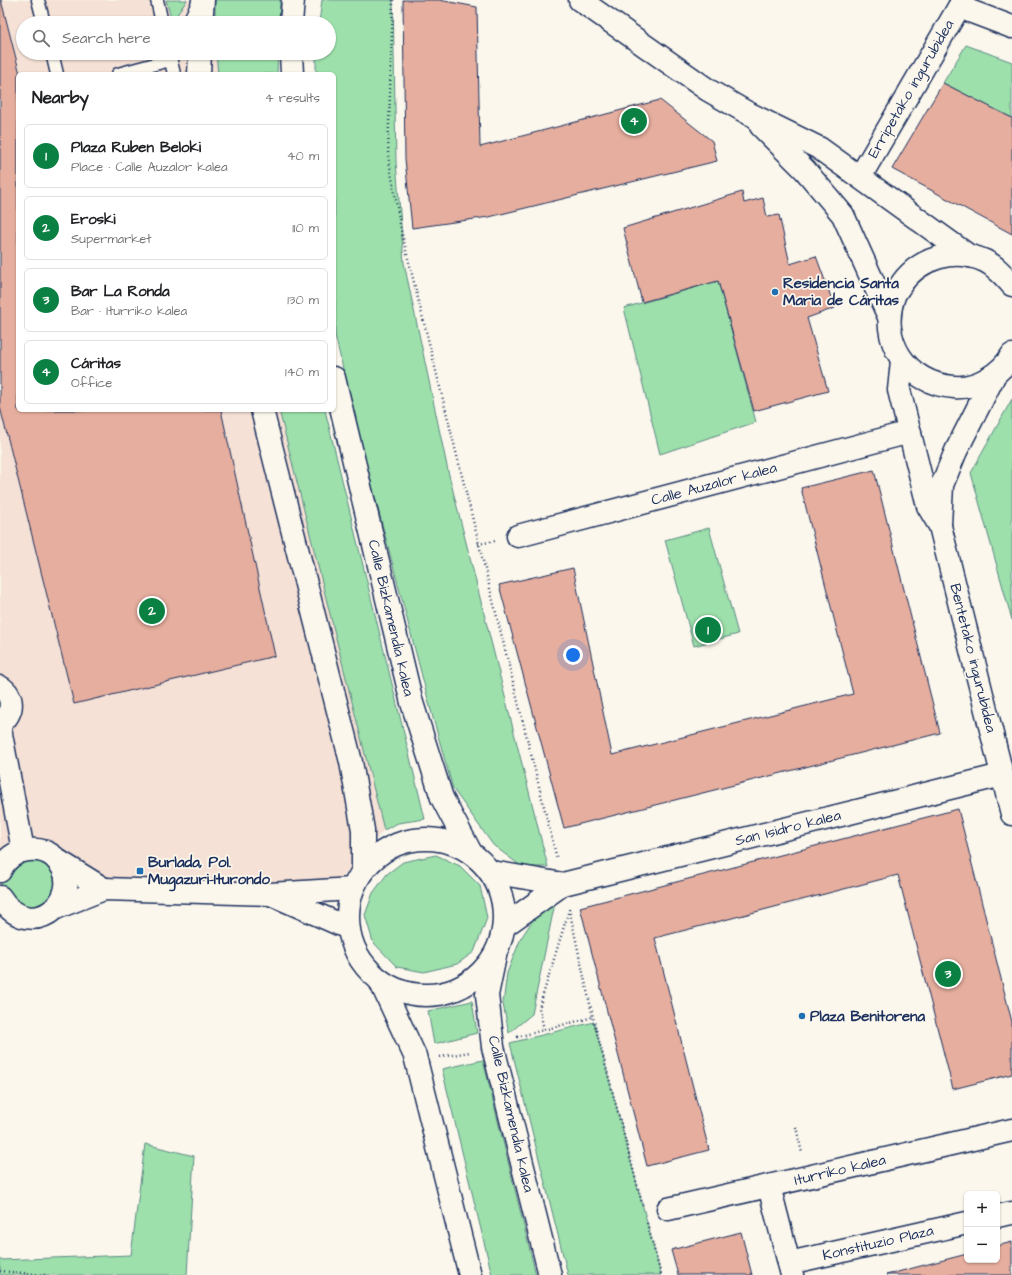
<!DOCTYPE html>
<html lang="en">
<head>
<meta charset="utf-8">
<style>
	body { margin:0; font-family:"Architects Daughter",sans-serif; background:#f6f6f6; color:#202124 }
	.controls { position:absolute; right:12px; bottom:12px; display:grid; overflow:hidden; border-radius:6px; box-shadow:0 1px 3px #0004 }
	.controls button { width:36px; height:36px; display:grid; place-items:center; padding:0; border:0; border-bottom:1px solid #e0e0e0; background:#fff; color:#202124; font:20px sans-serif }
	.you { position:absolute; left:573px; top:655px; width:14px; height:14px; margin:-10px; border:3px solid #fff; border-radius:50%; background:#1a73e8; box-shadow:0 0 0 6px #1a73e833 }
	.badge { display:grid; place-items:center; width:26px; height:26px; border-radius:50%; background:#0b8043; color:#fff; font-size:13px; font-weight:700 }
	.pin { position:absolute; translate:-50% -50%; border:2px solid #fff; box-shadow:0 1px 4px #0006 }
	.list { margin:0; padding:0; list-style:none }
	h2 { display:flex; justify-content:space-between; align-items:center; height:52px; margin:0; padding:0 16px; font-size:17px }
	h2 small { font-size:13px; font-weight:400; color:#757577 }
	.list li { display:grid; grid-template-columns:26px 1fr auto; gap:12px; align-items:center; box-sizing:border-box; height:64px; margin:0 8px 8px; padding:0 8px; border:1px solid #e0e0e0; border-radius:6px }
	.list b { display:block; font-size:15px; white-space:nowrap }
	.list p { margin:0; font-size:13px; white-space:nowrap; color:#757577 }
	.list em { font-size:13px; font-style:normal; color:#757577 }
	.icon { flex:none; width:22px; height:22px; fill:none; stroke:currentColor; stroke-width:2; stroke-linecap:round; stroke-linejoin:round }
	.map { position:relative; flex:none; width:1012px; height:1275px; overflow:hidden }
	.search { position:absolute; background:#fff; box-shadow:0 1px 3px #0004; left:16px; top:16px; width:320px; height:44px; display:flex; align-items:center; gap:10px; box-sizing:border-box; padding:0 14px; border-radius:22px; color:#757577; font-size:15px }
	.panel { position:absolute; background:#fff; box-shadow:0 1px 3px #0004; left:16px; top:72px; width:320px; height:340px; border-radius:6px }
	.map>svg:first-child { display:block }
</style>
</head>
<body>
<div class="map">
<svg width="1012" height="1275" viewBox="0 0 1012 1275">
	<rect width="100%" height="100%" fill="#fbf7ec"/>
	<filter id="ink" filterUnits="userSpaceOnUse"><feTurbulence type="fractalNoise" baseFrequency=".025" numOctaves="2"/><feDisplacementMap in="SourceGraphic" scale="8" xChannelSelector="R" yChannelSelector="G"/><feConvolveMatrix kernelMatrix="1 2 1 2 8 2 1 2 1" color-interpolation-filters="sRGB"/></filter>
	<g filter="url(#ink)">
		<polygon fill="#f5e1d5" points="0,0 219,0 217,23 23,23 23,53 216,53 218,74 18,74 18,410 279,410 384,830 336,885 0,898"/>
		<g fill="#9de0ab" stroke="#5c8884">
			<polygon points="166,0 187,0 172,22"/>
			<polygon points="215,0 280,0 279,23 215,23"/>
			<polygon points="322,0 393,0 396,162 404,263 448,471 548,867 522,867 493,845 453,789 433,718 359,436 335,335 334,74 316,74 316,53 329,53 329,23 319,23"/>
			<polygon points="966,45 1012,62 1012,118 943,83"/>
			<polygon points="216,53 278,53 277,74 218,74"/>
			<polygon points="718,281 756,422 660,454 624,308"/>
			<polygon points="1012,399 1012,620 971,473"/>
			<polygon points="279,410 325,410 425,819 398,823 384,830"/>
			<polygon points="709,528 738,634 694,646 665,540"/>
			<polygon points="436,855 460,866 480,886 487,918 474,952 457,964 424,972 397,967 373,942 365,915 373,893 387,874 403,862"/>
			<polygon points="46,857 62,889 41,913 3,897 0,878 9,861"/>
			<polygon points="556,898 532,1014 509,1033 503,1004 507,973 521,938 542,906"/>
			<polygon points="472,1001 477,1033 434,1044 428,1011"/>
			<polygon points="594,1022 661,1275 568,1275 510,1043"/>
			<polygon points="483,1060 536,1275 492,1275 442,1069"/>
			<polygon points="145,1144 194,1156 187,1275 0,1275 0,1260 131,1255"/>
		</g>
		<g fill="#e6ae9e" stroke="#1b2f5e">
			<polygon points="0,0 1,0 20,74 18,74 18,410 221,410 275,656 74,704 0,407"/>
			<polygon points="403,0 439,0 477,7 480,147 660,100 712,141 717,161 489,217 412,228 405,159"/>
			<polygon points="943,83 1012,118 1012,234 892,169"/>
			<polygon points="742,192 744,203 763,198 767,217 779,215 790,264 816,256 835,308 807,318 828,391 754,411 718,281 642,302 623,228"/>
			<polygon points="874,470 940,733 564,828 499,585 573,568 612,755 853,694 801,488"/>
			<polygon points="958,809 1012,1022 1012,1074 953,1089 898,875 655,938 709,1150 647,1166 580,907"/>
			<polygon points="741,1232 752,1275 678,1275 671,1250"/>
			<polygon points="1012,1242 1012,1275 886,1275 967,1254 967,1260 997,1260 997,1246"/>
		</g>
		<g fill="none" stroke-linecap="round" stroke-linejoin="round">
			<g stroke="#1b2f5e" stroke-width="15">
				<g id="lane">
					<polyline points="38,0 44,23"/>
					<polyline points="157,0 162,23"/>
					<polyline points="188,23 197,5"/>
					<polyline points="52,53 57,74"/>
					<polyline points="169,53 174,74"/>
					<polyline points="118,74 170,60 174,53"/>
				</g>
			</g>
			<g stroke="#1b2f5e" stroke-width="25">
				<g id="street">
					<polyline points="959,7 1012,27"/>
					<polyline points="860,177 963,0"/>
					<polyline points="518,536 910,432"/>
					<polyline points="769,1186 792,1275"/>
					<polyline points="668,1209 1012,1130"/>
					<polyline points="997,1216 1012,1213"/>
					<polyline points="789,1263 967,1223"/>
				</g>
			</g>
			<g stroke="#1b2f5e" stroke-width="25">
				<g id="secondary">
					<polyline points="580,0 708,90 746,112 819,148 969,256"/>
					<polyline points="201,23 203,0"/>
					<polyline points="291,23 293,0"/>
					<polyline points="291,53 292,74"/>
					<polyline points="199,74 200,53"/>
					<polyline points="761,126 805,170 843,215 889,317"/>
					<path d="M1012 285C1004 276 996 266 985 261 954 247 918 258 900 286 898 289 895 293 894 296 878 340 907 384 954 387 976 389 1001 374 1012 355"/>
					<polyline points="902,361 899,390 928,506 940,526 1012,814"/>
					<polyline points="334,378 412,703 442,798 470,851"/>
					<polyline points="262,410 351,762 363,830 363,870"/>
					<polyline points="940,525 942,485 956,451 994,376"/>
					<path d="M0 687C15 695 14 714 0 723"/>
					<polyline points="0,729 23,850"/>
					<circle cx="426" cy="917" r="78"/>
					<polyline points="57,860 104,889"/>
					<path d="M0 871C5 859 16 851 28 850 37 849 47 851 54 857 92 891 33 949 0 897"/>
					<polyline points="491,872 563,884"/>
					<polyline points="273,895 348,928"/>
					<polyline points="56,908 104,889 270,894 352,889"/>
					<polyline points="504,926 563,884 1002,775"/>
					<polyline points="495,956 487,995 493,1047 550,1275"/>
					<polyline points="380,981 415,1056 470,1275"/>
				</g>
			</g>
			<g stroke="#1b2f5e" stroke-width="2.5" stroke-dasharray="1 3" stroke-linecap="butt">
				<polyline points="393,0 388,155 401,230 557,859"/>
				<polyline points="478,544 495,541"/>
				<polyline points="569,909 594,1022 643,1207"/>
				<polyline points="544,1029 539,1008 569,910"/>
				<polyline points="517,1037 593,1017"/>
				<polyline points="440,1057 470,1052"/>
				<polyline points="796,1127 802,1153"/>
				<polyline points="647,1223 661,1275"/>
				<polyline points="0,1271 45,1275"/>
			</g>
			<use href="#lane" stroke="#fbf7ec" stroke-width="12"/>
			<use href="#street" stroke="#fbf7ec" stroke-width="22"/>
			<use href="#secondary" stroke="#fbf7ec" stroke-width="22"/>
		</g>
	</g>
	<g fill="#1f6fb2" stroke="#fbf7ec" stroke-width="1.5">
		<circle cx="775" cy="292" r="4"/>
		<rect x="136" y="867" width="8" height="8" rx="2"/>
		<circle cx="802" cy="1016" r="4"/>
	</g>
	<g text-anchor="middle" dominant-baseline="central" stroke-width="3.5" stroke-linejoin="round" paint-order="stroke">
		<g font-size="15" fill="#1b2f5e" stroke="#fbf7ec">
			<text transform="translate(911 89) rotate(-60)">Erripetako ingurubidea</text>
			<text transform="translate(714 484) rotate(-15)">Calle Auzalor kalea</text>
			<text transform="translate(391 618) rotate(77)">Calle Bizkamendia kalea</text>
			<text transform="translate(973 658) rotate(76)">Bentetako ingurubidea</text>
			<text transform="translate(788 828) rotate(-14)">San Isidro kalea</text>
			<text transform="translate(511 1114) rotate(77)">Calle Bizkamendia kalea</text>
			<text transform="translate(840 1170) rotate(-13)">Iturriko kalea</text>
			<text transform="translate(878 1243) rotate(-13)">Konstituzio Plaza</text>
		</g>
		<g font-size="15" font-weight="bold" fill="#1b2f5e" stroke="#fbf7ec" text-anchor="start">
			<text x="783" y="283">Residencia Santa<tspan x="783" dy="17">Maria de Cáritas</tspan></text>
			<text x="148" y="862">Burlada, Pol.<tspan x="148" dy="17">Mugazuri-Iturondo</tspan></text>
			<text x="810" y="1016">Plaza Benitorena</text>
		</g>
	</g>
</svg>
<div class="controls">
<button>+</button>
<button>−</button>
</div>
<div class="you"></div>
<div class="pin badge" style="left:708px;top:630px">1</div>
<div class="pin badge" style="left:152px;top:611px">2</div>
<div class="pin badge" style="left:948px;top:974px">3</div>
<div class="pin badge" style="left:634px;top:121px">4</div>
<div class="search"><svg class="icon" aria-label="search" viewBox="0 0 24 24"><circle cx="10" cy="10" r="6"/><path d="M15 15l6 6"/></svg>Search here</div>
<section class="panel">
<h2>Nearby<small>4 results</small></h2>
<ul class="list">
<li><span class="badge">1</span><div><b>Plaza Ruben Beloki</b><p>Place · Calle Auzalor kalea</p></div><em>40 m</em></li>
<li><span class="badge">2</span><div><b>Eroski</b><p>Supermarket</p></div><em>110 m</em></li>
<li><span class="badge">3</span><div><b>Bar La Ronda</b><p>Bar · Iturriko kalea</p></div><em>130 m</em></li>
<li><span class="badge">4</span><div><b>Cáritas</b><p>Office</p></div><em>140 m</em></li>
</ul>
</section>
</div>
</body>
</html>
